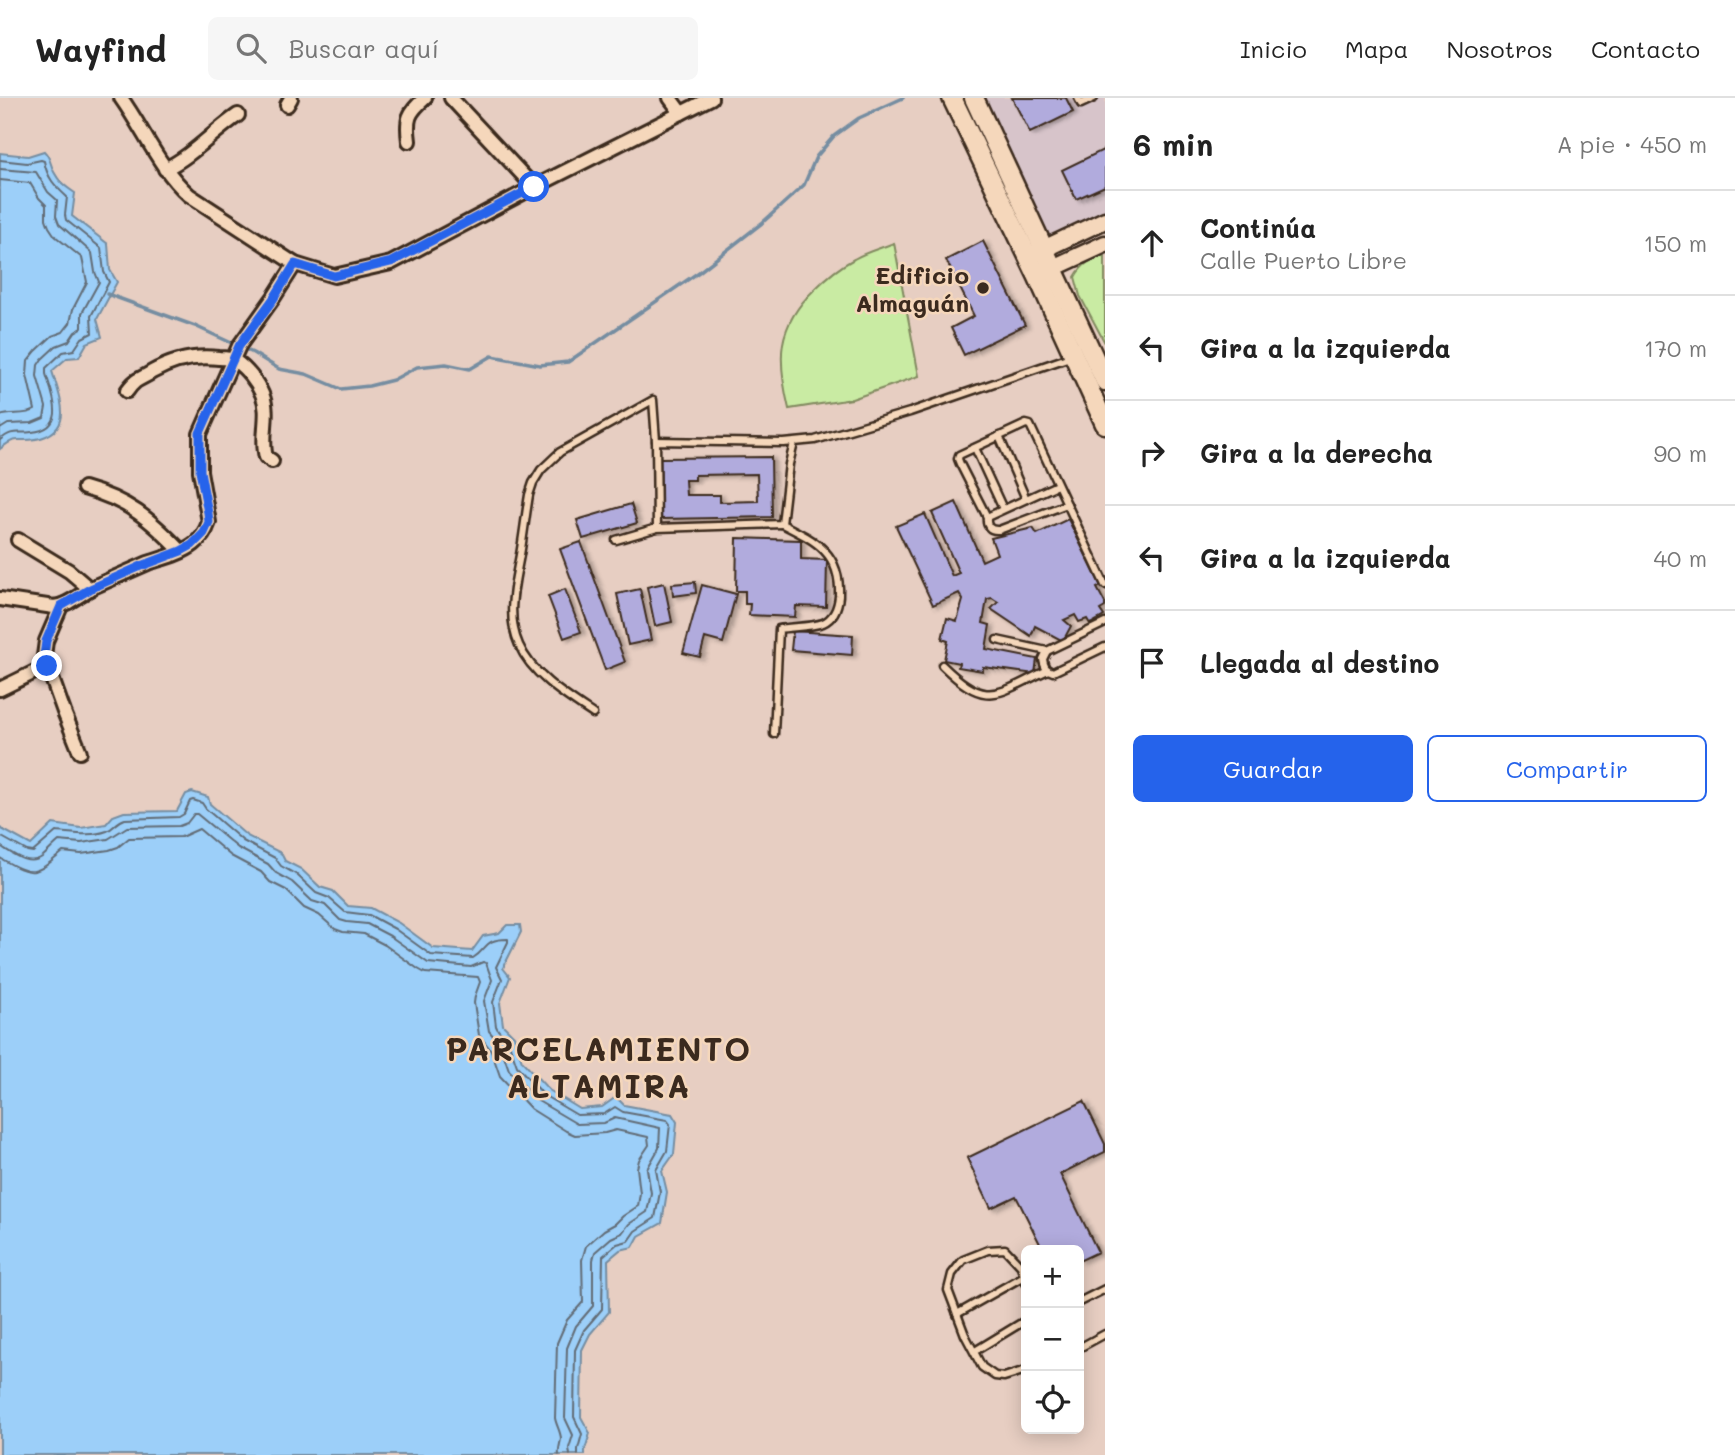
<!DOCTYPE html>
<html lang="es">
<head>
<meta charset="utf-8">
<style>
	body { margin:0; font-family:Mali,sans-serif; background:#f6f6f6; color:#222 }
	.controls { position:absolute; right:21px; bottom:21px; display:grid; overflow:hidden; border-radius:10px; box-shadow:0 4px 18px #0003 }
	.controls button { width:63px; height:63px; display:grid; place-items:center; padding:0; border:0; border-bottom:2px solid #e0e0e0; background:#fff; color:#222; font:35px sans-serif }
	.stop { position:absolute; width:21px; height:21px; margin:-16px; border:5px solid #2563eb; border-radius:50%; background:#fff }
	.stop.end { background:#2563eb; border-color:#fff; box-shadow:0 2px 7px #0008 }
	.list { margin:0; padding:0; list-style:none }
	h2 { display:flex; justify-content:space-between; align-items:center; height:91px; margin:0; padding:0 28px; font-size:30px }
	h2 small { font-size:23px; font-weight:400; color:#767676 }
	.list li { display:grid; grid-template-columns:46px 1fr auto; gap:21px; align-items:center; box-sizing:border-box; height:105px; padding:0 28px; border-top:2px solid #e0e0e0 }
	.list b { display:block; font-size:26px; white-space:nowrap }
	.list p { margin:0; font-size:23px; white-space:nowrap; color:#767676 }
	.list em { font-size:23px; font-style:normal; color:#767676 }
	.actions { display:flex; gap:14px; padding:21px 28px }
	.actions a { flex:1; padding:16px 0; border:2px solid #2563eb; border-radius:10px; text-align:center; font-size:24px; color:#2563eb }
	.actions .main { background:#2563eb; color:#fff }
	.icon { flex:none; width:38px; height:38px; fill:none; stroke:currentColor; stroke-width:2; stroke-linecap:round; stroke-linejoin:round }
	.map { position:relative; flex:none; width:1105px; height:1357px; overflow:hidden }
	header { display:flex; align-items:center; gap:42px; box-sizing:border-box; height:98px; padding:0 35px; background:#fff; border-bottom:2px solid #e0e0e0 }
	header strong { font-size:33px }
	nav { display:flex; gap:38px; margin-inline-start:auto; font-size:24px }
	.search { width:490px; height:63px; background:#f6f6f6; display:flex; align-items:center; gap:18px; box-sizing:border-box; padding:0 24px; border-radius:10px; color:#767676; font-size:26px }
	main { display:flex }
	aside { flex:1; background:#fff }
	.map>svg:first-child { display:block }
</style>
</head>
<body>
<header>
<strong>Wayfind</strong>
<div class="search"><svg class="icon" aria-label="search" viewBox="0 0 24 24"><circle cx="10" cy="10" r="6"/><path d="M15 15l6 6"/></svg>Buscar aquí</div>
<nav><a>Inicio</a><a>Mapa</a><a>Nosotros</a><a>Contacto</a></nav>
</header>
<main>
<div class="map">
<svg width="1105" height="1357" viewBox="0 0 1105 1357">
	<defs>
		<filter id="shadow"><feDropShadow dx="4" dy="2" stdDeviation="2" flood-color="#0004"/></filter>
	</defs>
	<rect width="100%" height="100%" fill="#e7cec2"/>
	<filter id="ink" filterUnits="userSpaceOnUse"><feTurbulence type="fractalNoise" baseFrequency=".0143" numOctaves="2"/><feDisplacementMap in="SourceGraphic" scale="14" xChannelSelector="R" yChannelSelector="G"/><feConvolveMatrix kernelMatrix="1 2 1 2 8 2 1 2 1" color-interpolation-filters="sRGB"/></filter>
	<g filter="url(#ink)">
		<polygon fill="#d7c4ca" points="974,0 1105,0 1105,122 1045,151"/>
		<g fill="#c9eba3" stroke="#828a60" stroke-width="2">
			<path d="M894 145 919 278 852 301 789 311C777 261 776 228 815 191 827 179 839 169 854 161 866 154 881 150 894 145Z"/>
			<path d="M1105 156V245L1080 198 1075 179C1082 166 1092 161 1105 156Z"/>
		</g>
		<g fill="#9ccff9" stroke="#758da1" stroke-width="2">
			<path d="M44 53C51 60 50 66 54 74 59 84 66 89 75 95L72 118 108 146 110 172 117 184 97 221 102 239 87 245 79 259 67 260 52 273C60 300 76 333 36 341 16 345 19 336 0 351V55L28 58Z"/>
			<polygon points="192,694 208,699 210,706 247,738 281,755 285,763 301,771 320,789 333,793 348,808 371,810 399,825 433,850 472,853 483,838 499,835 507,827 520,827 521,834 503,870 510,879 500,905 503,927 514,938 522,963 549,992 580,1011 602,1009 616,999 624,1007 672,1016 677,1024 674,1056 662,1073 667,1094 662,1125 639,1138 633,1149 620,1152 608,1162 609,1214 590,1236 582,1252 581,1319 590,1335 585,1352 585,1357 0,1357 0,730 31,747 53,726 81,730 106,726 113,718 124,714 177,713 186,696"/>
		</g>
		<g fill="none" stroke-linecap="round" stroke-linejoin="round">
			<g stroke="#626c76" stroke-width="2">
				<path d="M0 62 27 65 41 62 44 63C47 80 55 88 67 99L65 117 66 122 101 150 104 174 109 184 91 218 92 235 82 240 74 252 63 254 46 270V276C53 299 68 330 32 334 16 336 13 331 0 342"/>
				<polyline points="0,71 36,74 48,94 57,102 56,118 59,126 92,155 95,174 99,184 82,215 82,230 75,234 69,243 56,248 42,261 38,267 37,278 46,309 44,320 32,325 8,326 0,331"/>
				<path d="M0 82 30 85 39 100 46 107V121L49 129 55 138 82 160 87 184 73 211 70 225 63 234 52 238 36 253 28 263 27 277 35 312C25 318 11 314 0 318"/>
				<path d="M0 738 27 753 33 754 56 734C72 735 91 739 107 733 114 730 116 724 125 721L179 719 184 716 190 703 193 702 202 705 206 711 243 743 275 760 281 768 297 777 316 795 329 800 345 814 369 817 395 831 431 857 473 860C489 850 483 841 508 841V844L496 869 502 881 493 904 496 928 498 932 508 942 517 968 545 998 577 1017 604 1016 615 1009 623 1014 667 1022 670 1026 667 1053 656 1072 660 1094 655 1120 635 1133 628 1143 617 1146 603 1158 602 1211 584 1232 575 1252 574 1319 582 1336 578 1351V1357"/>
				<path d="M0 748C12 755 28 769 42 759 48 754 53 748 59 743L81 745 108 741 127 729 179 728 187 725 194 716H197L238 750 268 766 276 775 292 784 312 803 325 807 340 822 347 824 367 826 390 838 428 865 471 869 483 864 486 865 492 882 484 903 489 933 500 946 509 972 538 1003 577 1026 604 1025 615 1020 660 1030 659 1050 647 1071 651 1095 647 1114 629 1126 622 1135 611 1140 595 1154 593 1162V1208L576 1228 567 1250 565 1320 573 1337 569 1350 570 1357"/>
				<path d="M0 760C33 779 34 778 63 754L81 756 109 752 118 749 129 740 181 739 199 731 231 758 261 774 270 784 286 792 304 810 319 817 335 831 343 834 364 836 385 847 418 871 425 875 478 879 480 884 475 898 474 905 479 937 491 952 500 978 531 1011 566 1033 575 1037 605 1035 616 1032 648 1039 649 1047 639 1062 637 1070 640 1095 638 1108 623 1118 615 1126 604 1132 586 1148 582 1162 583 1204 567 1222 557 1245 555 1320C556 1327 561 1334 561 1341 560 1347 558 1351 559 1357"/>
			</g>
			<polyline stroke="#758da1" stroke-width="3.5" points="107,196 195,228 253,255 279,271 306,276 341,291 369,288 393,282 417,269 446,266 470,271 492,258 540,267 568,264 699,174 762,125 804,87 816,59 834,38 859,20 903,0"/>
		</g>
		<g fill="#b1abdd" stroke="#3b2a1e" stroke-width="2" fill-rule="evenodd" filter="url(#shadow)">
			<polygon points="1012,0 1066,0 1073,14 1030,35"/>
			<polygon points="1105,51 1105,88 1076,101 1062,72"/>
			<polygon points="983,143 1025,227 964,257 951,230 974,218 946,162"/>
			<path d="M771 359 772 419 661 421 660 360ZM757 376 758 403 720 404V397H686L685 382H695V377Z"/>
			<polygon points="956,404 982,463 997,456 991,440 1033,430 1037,436 1068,421 1101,488 1097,490 1105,505 1105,509 1100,512 1104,518 1090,526 1087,521 1079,524 1075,517 1064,522 1071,528 1063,543 1035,528 1031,538 991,511 998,504 992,500 987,501 983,525 990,527 986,551 1037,561 1035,576 983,569 983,573 958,569 959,565 944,562 948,543 942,541 947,520 957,523 963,502 959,495 933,507 896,428 925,416 952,478 959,475 932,415"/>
			<polygon points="631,406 637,425 583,441 577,422"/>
			<polygon points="737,440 801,442 801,461 827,462 826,509 796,508 795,519 749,517 750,506 745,506 745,493 736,493"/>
			<polygon points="581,444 625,564 605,572 560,451"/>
			<polygon points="695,484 696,495 673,498 672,486"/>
			<polygon points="664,485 672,524 655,528 647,489"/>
			<polygon points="702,487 736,496 723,545 705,540 700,559 683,555"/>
			<polygon points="565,491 581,534 564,540 548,498"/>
			<polygon points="640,491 651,542 628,547 617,496"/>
			<polygon points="793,533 853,537 852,557 791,552"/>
			<polygon points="1084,1003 1105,1046 1105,1054 1060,1076 1098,1154 1079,1163 1079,1152 1043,1152 1016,1098 991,1110 967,1060"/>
		</g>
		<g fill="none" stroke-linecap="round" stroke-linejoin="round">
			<g stroke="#3b2a1e" stroke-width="11">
				<g id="service">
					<polyline points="1078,0 1081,6 1094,0"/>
					<polyline points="999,338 1026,401"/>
					<polyline points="975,350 1003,411"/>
					<path d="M1057 387 987 419C986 427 989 433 999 432L1067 406"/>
					<polyline points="987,419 960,366 958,361 959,357 1026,326 1030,327 1105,487"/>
					<polyline points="657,430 656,343 784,345 815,342 910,314 1070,259"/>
					<polyline points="616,442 657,430 782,426 789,366 794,345"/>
					<polyline points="997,542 1047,553 1105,525"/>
					<path d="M1047 553 1043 561C1044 569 1046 572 1053 574L1105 549"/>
					<path d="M942 567C988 612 996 596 1048 572"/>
					<path d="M593 616C566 598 532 577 519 547 505 516 516 482 521 451 524 433 526 415 529 397L533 385 541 372 560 354 653 302 656 343"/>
					<path d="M774 636 779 531C791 529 812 529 823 525 834 520 838 509 839 498 841 455 816 443 782 426"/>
					<polyline points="1026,1185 1021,1168 1005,1151 988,1152 963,1162 952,1176 948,1192 965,1237 982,1269 995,1278 1004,1279 1026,1272"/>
					<polyline points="1079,1204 1105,1191"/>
					<polyline points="957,1216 1024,1178"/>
					<polyline points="1079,1250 1105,1236"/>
					<polyline points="975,1253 1026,1222"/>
				</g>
			</g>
			<g stroke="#3b2a1e" stroke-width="18">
				<g id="minor">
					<path d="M121 0C144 32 159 70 189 97L295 166 334 178 391 165 534 89 711 0"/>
					<polyline points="451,0 534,89"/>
					<polyline points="670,0 681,15"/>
					<polyline points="287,7 291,0"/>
					<path d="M409 43C406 21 408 15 425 0"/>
					<path d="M165 71C192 58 213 34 238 17"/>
					<path d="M127 293C137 279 140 282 152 274 173 262 195 257 219 260 224 260 231 260 235 263 246 270 257 284 262 296 271 316 260 339 266 359L272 363"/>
					<path d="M84 390C128 402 150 421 181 453"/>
					<polyline points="18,442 69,473 90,491"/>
					<path d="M0 501 54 509C69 507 80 496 93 489 111 481 130 473 148 465 163 460 181 456 194 446 202 440 206 433 209 424L200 373V336L239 248 274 199 295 166"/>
					<polyline points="61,508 46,543 44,558 64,614 80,654"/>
					<polyline points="0,591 47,568"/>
				</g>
			</g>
			<g stroke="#3b2a1e" stroke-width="21">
				<g id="tertiary">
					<polyline points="1033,156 1105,122"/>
					<polyline points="1042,175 1105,146"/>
				</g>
			</g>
			<g stroke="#3b2a1e" stroke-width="23">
				<g id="secondary">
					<polyline points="952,0 1037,177 1105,326"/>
					<polyline points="974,0 1105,283"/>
				</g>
			</g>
			<use href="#service" stroke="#f5d7bb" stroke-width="6"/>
			<use href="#minor" stroke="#f5d7bb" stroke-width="12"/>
			<use href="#tertiary" stroke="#f5d7bb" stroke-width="16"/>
			<use href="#secondary" stroke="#f5d7bb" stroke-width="18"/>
		</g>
	</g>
	<g fill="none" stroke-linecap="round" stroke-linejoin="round" filter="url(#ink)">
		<polyline stroke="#2563eb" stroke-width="9" points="47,568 44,558 46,543 61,508 90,491 139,469 181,453 192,447 204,435 209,424 208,415 200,373 200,335 239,248 274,200 295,166 334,178 391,164 534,89"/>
	</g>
	<circle fill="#3b2a1e" stroke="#f5d7bb" stroke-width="2.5" cx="983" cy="190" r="7"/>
	<g text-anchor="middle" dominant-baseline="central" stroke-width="5" stroke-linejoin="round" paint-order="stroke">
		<g font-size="24" font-weight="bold" fill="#3b2a1e" stroke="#f5d7bb" text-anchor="end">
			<text x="969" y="176">Edificio<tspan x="969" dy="28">Almaguán</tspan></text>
		</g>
		<g font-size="32" font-weight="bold" letter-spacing="2" fill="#3b2a1e" stroke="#f5d7bb">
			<text x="599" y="950">PARCELAMIENTO<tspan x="599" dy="37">ALTAMIRA</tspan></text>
		</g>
	</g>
</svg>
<div class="controls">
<button>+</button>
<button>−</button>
<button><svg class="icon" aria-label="locate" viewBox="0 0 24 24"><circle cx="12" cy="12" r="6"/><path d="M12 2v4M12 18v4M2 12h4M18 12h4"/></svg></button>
</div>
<div class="stop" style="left:534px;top:89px"></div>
<div class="stop end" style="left:47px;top:568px"></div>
</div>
<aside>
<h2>6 min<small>A pie · 450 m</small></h2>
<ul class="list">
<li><svg class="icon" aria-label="ahead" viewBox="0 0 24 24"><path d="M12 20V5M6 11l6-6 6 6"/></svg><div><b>Continúa</b><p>Calle Puerto Libre</p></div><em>150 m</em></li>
<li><svg class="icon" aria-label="left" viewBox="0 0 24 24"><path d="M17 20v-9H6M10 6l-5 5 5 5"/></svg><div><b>Gira a la izquierda</b></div><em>170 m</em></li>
<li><svg class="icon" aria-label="right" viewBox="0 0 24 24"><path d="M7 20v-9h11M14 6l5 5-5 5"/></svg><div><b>Gira a la derecha</b></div><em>90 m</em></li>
<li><svg class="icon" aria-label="left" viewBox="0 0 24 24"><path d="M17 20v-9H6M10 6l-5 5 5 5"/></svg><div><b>Gira a la izquierda</b></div><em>40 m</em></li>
<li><svg class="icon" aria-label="arrive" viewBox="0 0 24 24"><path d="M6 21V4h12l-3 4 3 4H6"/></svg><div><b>Llegada al destino</b></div></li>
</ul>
<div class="actions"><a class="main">Guardar</a><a>Compartir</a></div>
</aside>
</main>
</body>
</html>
